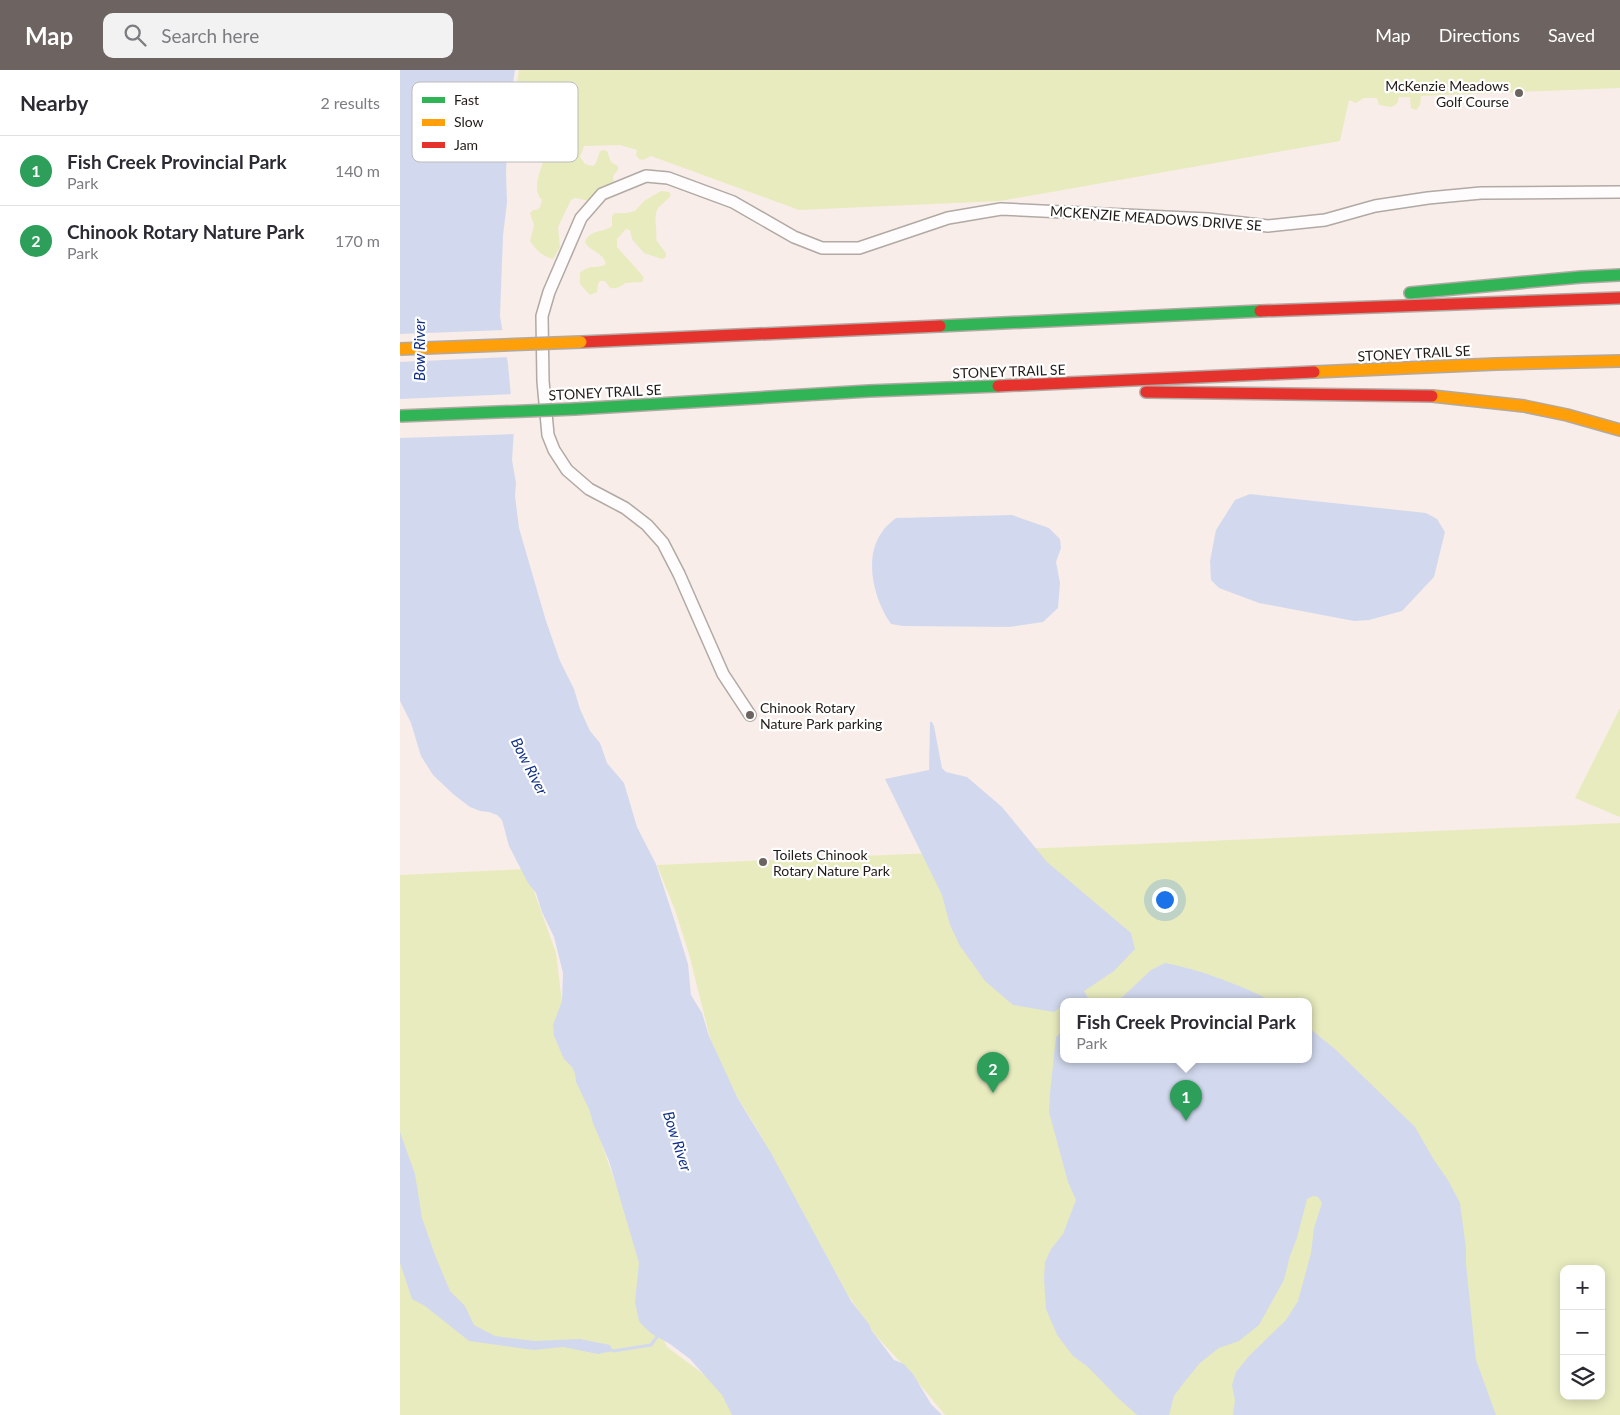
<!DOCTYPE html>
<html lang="en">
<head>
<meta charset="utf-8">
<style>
	body { margin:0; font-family:Lato,sans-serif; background:#f2f2f3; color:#2b2b33 }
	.controls { position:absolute; right:15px; bottom:15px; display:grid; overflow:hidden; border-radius:10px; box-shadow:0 2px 12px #0003 }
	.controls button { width:45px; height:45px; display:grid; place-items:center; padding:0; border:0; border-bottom:1px solid #e1e1e2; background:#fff; color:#2b2b33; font:25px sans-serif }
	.you { position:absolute; left:764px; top:829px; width:18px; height:18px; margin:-12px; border:4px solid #fff; border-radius:50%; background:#1a73e8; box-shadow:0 0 0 8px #1a73e833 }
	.badge { display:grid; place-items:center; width:32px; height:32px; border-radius:50%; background:#6d6461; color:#fff; font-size:16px; font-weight:700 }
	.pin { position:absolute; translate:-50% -41px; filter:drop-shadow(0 1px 2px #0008) }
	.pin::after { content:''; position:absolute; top:26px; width:18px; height:15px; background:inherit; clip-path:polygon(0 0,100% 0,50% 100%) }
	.popup { position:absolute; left:660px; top:928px; width:252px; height:65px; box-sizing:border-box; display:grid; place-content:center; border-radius:10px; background:#fff; filter:drop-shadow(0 1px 4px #0005); font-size:16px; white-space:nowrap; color:#7c7c81 }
	.popup b { font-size:19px; color:#2b2b33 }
	.popup::after { content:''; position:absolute; left:50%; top:100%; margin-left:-10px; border:10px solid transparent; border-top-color:#fff }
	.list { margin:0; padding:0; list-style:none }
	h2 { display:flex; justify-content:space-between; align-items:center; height:65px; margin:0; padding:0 20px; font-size:21px }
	h2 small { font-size:16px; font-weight:400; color:#7c7c81 }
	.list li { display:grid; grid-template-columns:32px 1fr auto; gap:15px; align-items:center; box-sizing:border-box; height:70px; padding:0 20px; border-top:1px solid #e1e1e2 }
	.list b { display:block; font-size:19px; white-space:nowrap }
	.list p { margin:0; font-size:16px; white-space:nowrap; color:#7c7c81 }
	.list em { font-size:16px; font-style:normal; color:#7c7c81 }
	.icon { flex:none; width:28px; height:28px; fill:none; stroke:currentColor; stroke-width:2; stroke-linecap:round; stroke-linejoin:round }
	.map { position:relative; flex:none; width:1220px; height:1345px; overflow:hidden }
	header { display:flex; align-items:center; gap:30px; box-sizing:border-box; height:70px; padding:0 25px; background:#6d6461; color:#fff }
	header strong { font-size:24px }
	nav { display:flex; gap:28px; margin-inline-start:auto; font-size:18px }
	.search { width:350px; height:45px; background:#f2f2f3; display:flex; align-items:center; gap:12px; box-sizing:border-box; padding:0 18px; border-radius:10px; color:#7c7c81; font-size:19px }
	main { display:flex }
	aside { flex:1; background:#fff }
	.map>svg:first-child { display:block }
</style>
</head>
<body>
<header>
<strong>Map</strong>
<div class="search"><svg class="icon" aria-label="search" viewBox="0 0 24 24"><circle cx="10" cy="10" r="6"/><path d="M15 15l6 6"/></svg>Search here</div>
<nav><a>Map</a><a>Directions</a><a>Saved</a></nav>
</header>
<main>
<aside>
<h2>Nearby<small>2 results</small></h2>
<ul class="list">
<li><span class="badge" style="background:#2e9e5b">1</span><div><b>Fish Creek Provincial Park</b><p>Park</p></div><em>140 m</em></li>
<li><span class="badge" style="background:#2e9e5b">2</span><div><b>Chinook Rotary Nature Park</b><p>Park</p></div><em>170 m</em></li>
</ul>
</aside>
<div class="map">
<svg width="1220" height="1345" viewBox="0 0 1220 1345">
	<rect width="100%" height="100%" fill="#f8ede8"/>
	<g fill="#e8ebbe" fill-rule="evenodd">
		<path d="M119 0H1220V18L1021 26 1020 35 1016 40 1011 38 1010 27H999L997 34 991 37 979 35 977 28H964L956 33 949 30 940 71 600 131 399 140 251 86 243 90 239 89 236 85 237 80 220 75 184 76 180 87 185 94 193 96 196 93 200 81 204 80 207 81 211 92 218 96V100L213 106 214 115 189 131 175 128 171 130 158 157 160 177 153 189C142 186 136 180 130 171L134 155 130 143 133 140H137L140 137 142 130C131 120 141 100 144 88L140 85 131 84 126 78 110 79 114 33Z"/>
		<path d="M261 121 269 122 271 125C267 130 263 133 259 137 252 145 258 160 256 170L266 183V187L262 189 244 183 232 169 230 160 226 159 217 169V177L242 205 244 208 242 212 225 213C221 217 216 219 210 218L205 211H200L198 214 197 222 190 225 180 214V203C191 193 196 200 206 194 203 182 190 182 185 172 190 159 203 163 212 156V146L215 143H227L235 141 244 131Z"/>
		<polygon points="1220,638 1220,747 1175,728"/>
		<path d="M1220 753V1345H545L508 1300 476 1266 446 1222 357 1059 328 1012 310 968 289 884 275 840 257 795ZM664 932H908V990H664ZM1164 1199H1201V1326H1164Z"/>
		<polygon points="126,799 156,883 167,973 239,1182 252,1246 267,1277 315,1313 338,1345 0,1345 0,805"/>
	</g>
	<g fill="#d2d9ee">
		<polygon points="0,0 115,0 110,33 111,49 108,54 106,104 107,132 103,166 100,246 108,294 114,359 112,390 116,413 115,426 119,458 146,551 160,591 174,619 180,639 190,661 200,673 207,693 224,713 237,757 256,794 275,852 288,894 291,925 302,943 309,966 337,1027 371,1083 451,1231 469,1254 472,1261 494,1290 504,1294 513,1304 531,1334 542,1345 332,1345 322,1325 290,1289 270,1274 252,1264 242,1255 239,1251 235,1232 239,1193 209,1091 193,1053 189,1039 176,1012 175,1004 172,997 164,989 154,966 153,955 162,931 163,903 154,867 142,842 136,823 128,813 109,776 102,750 97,745 89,742 80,741 70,737 53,724 33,705 21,686 11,653 0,631"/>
		<polygon points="850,424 1026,443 1037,449 1045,462 1034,507 1002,541 969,550 954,551 859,533 819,518 811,510 810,491 816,460 835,430"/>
		<path d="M612 445 649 458 660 469 661 478 656 492 660 513 658 538 643 552 609 557 503 556 491 554C474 530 463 488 482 462 485 457 491 452 496 448Z"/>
		<polygon points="530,652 532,652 534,656 542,698 546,702 567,707 602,737 647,792 731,863 735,879 714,901 668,932 664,932 663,935 654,942 613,935 585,911 560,876 550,855 542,825 485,709 529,700"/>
		<path d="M765 893C798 899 844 916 873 932H717L751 900Z"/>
		<polygon points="909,958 935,979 1015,1057 1034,1090 1048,1110 1060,1133 1066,1178 1066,1194 1076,1290 1096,1345 833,1345 835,1330 832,1315 836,1302 849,1286 886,1250 898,1231 911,1183 914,1158 922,1133 918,1127 913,1126 907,1129 897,1168 890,1186 884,1210 859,1255 839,1271 819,1278 800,1293 786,1310 774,1326 769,1345 737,1345 718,1328 688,1297 673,1286 657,1265 646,1239 644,1209 645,1192 651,1179 663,1164 676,1130 668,1112 649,1042 650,1023 656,967 663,961 664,990 908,990"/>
		<polygon points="0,1062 15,1104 22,1148 35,1185 50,1221 65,1236 74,1255 95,1266 135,1271 180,1269 210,1275 213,1281 198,1284 163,1277 134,1280 69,1271 25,1236 12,1229 0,1193"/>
	</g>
	<g fill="#f8ede8">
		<polygon points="105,260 109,287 0,292 0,264"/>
		<polygon points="113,324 116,364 0,368 0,329"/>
	</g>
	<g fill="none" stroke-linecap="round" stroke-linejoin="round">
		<polyline stroke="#d2d9ee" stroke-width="3" points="213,1281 251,1275 259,1264"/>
		<polyline stroke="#d2d9ee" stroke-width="11" points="680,925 684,932"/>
		<g stroke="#b1a9a4" stroke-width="14">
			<polyline id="street" points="350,645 323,604 279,504 263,473 247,455 225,438 189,419 167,400 154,380 148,365 143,311 142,246 149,222 181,148 202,124 246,106 268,108 333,132 394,167 422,178 459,178 548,148 601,139 808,149 868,156 925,150 975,136 1028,128 1081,123 1220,122"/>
		</g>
		<g stroke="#b1a9a4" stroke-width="14">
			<g id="fast">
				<polyline points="1010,223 1181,207 1220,205"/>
				<polyline points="540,256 860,241"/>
				<polyline points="175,339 469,321 598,316"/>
			</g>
		</g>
		<g stroke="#b1a9a4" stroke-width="14">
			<g id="slow">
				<polyline points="914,302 1096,294 1220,291"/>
				<polyline points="1032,326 1124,336 1167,345 1220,360"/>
			</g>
		</g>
		<g stroke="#b1a9a4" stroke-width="14">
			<g id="jam">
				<polyline points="860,241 1220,228"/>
				<polyline points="181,272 540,256"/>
				<polyline points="598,316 914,302"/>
				<polyline points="746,322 1032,326"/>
			</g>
		</g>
		<use href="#street" stroke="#fefcfc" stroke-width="11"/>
		<use href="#fast" stroke="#30b455" stroke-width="11"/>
		<use href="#slow" stroke="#ff9f0a" stroke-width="11"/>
		<use href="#jam" stroke="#e5322d" stroke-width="11"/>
		<g stroke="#b1a9a4" stroke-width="14" stroke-linecap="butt">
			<polyline id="fast-bridge" points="0,346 175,339"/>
		</g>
		<g stroke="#b1a9a4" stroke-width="14" stroke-linecap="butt">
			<polyline id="slow-bridge" points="0,279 181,272"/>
		</g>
		<use href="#fast-bridge" stroke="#30b455" stroke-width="11"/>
		<use href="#slow-bridge" stroke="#ff9f0a" stroke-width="11"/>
	</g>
	<g fill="#6d6461" stroke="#fff" stroke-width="2">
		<circle cx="1119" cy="23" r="5"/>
		<circle cx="350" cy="645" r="5"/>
		<circle cx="363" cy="792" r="5"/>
	</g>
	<g text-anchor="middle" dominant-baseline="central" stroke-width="4.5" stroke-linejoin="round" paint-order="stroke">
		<g font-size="14" fill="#221b18" stroke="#fff" text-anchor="start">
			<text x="1109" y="15" text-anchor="end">McKenzie Meadows<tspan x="1109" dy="16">Golf Course</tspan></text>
			<text x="360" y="637">Chinook Rotary<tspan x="360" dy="16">Nature Park parking</tspan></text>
			<text x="373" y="784">Toilets Chinook<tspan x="373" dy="16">Rotary Nature Park</tspan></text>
		</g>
		<g font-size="14" fill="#221b18" stroke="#fff">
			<text transform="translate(756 148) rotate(4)">MCKENZIE MEADOWS DRIVE SE</text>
			<text transform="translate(1014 283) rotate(-3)">STONEY TRAIL SE</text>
			<text transform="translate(609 301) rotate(-2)">STONEY TRAIL SE</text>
			<text transform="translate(205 322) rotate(-3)">STONEY TRAIL SE</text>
		</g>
		<g font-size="15" font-style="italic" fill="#103087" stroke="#fff">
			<text transform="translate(19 280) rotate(-90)">Bow River</text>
			<text transform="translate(130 696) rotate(63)">Bow River</text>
			<text transform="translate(278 1071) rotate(72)">Bow River</text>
		</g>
	</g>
	<rect x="12" y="12" width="166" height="80" rx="8" fill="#fff" stroke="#bdbbba" stroke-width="1"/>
	<rect x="22" y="27" width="23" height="6" fill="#30b455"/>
	<rect x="22" y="49" width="23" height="7" fill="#ff9f0a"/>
	<rect x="22" y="72" width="23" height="6" fill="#e5322d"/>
	<g font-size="14" fill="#221b18">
		<text x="54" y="35">Fast</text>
		<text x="54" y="57">Slow</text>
		<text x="54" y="80">Jam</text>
	</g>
</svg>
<div class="controls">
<button>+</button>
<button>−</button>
<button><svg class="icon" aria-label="layers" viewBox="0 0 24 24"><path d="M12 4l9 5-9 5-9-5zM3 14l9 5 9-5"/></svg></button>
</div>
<div class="you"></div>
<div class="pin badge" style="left:786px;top:1051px;background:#2e9e5b">1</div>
<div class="popup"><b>Fish Creek Provincial Park</b>Park</div>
<div class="pin badge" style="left:593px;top:1023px;background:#2e9e5b">2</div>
</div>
</main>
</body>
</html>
